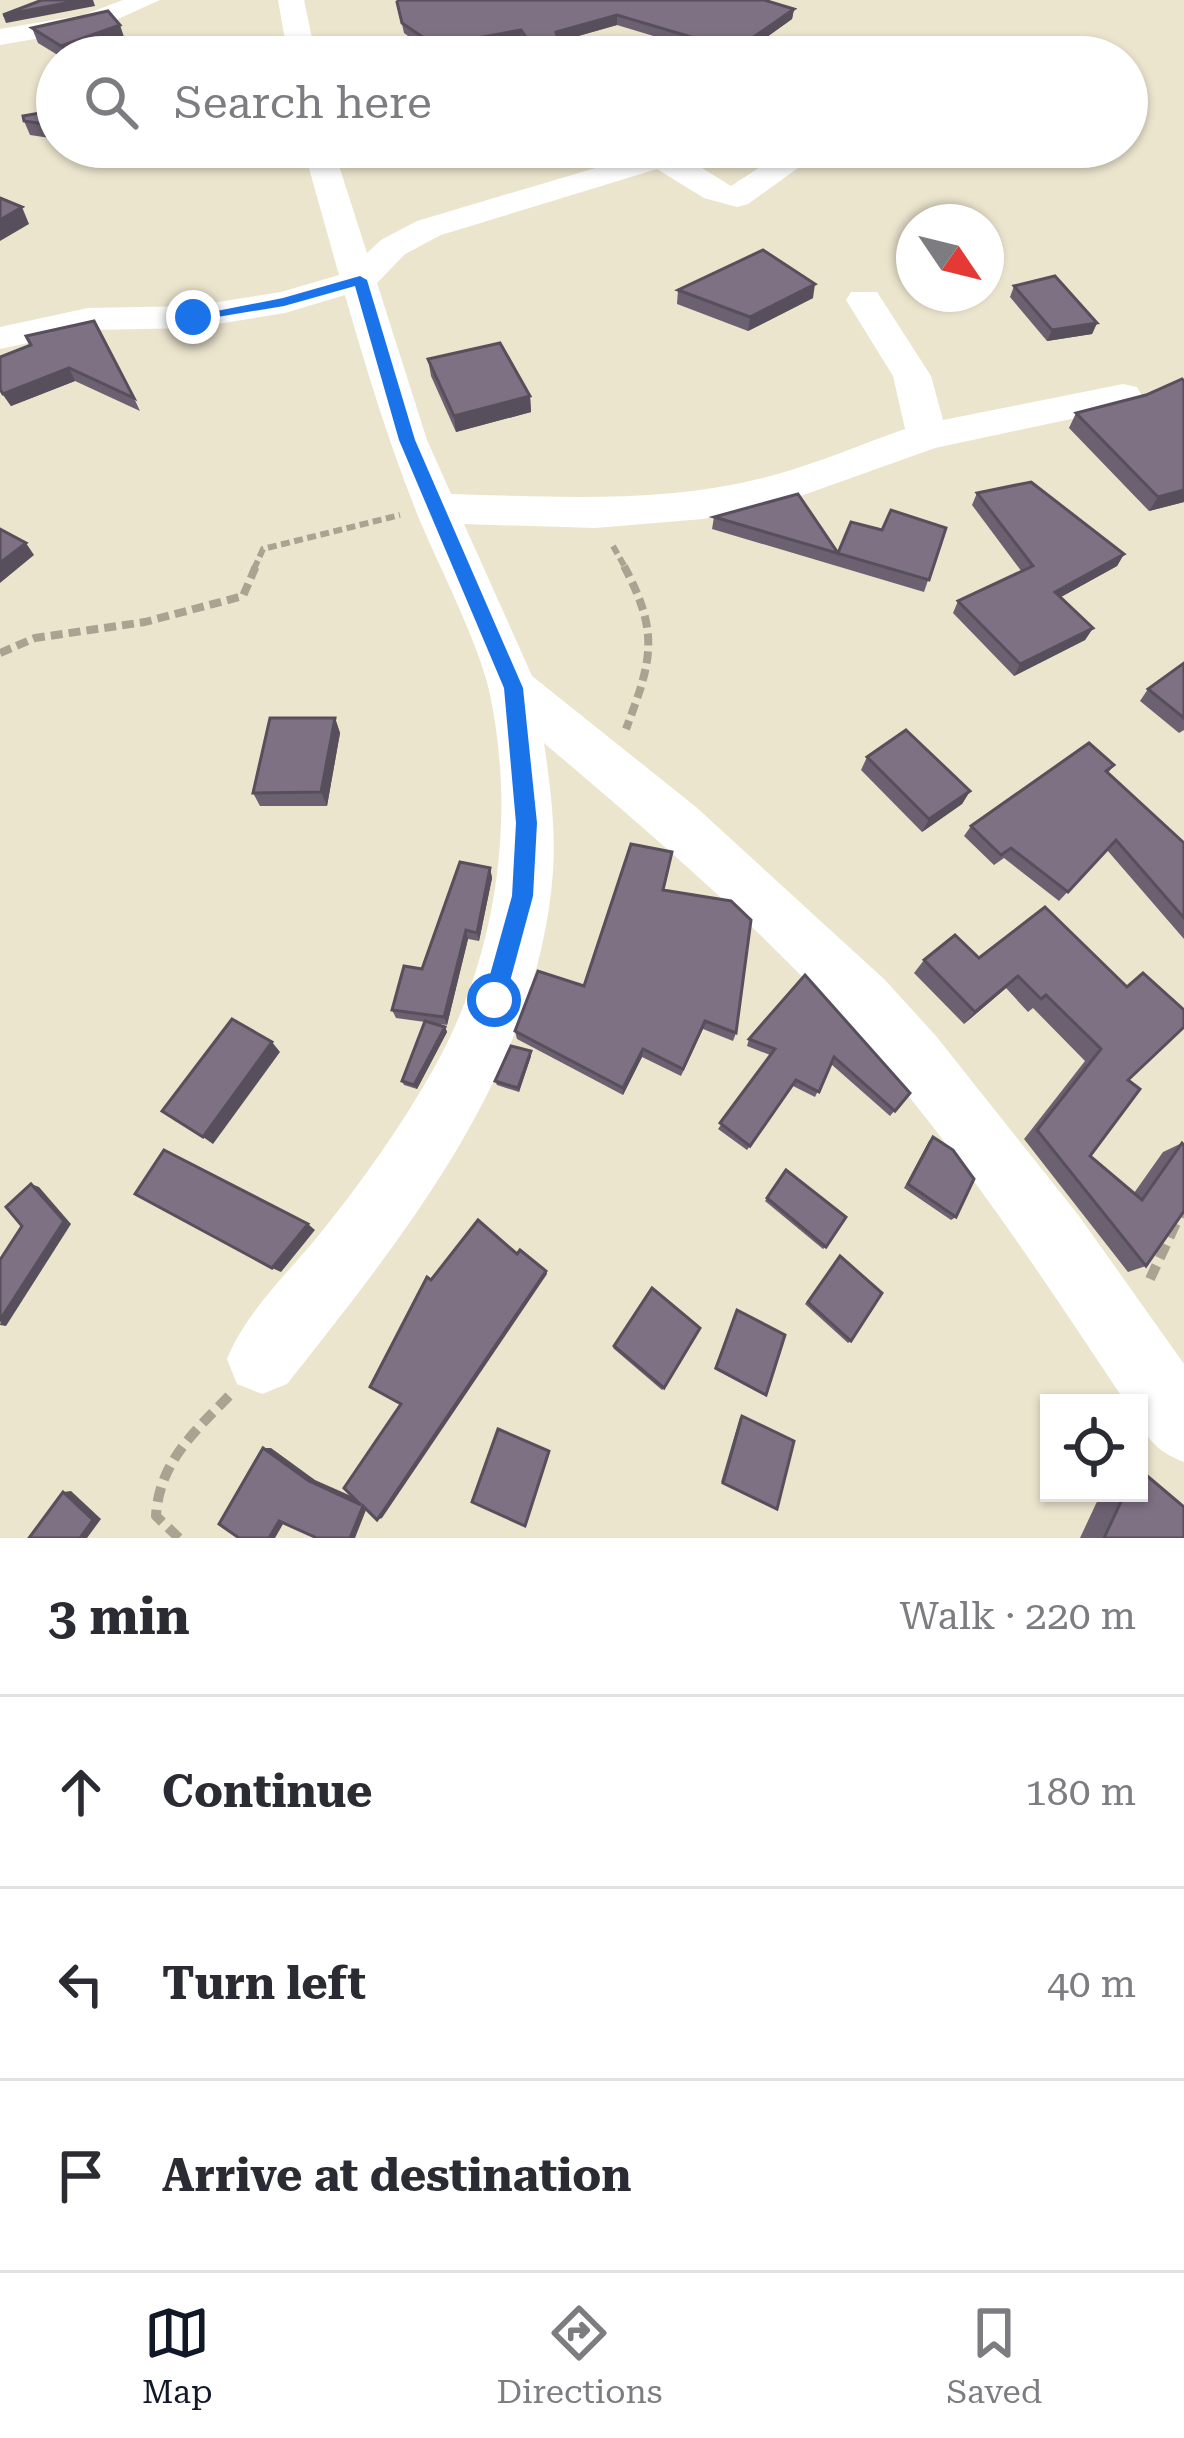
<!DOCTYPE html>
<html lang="en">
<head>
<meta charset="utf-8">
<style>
	body { margin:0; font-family:"Roboto Serif",serif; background:#f2f2f3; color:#2b2b33 }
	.controls { position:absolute; right:36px; bottom:36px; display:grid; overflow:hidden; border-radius:0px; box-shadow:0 3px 9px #0004 }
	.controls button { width:108px; height:108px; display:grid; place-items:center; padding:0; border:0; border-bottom:3px solid #e1e1e2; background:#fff; color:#2b2b33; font:60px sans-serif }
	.compass { position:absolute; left:896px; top:204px; width:108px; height:108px; border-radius:50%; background:#fff; box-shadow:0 3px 9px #0004; rotate:125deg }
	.stop { position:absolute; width:36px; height:36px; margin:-27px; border:9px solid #1a73e8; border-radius:50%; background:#fff }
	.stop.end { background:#1a73e8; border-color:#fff; box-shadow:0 3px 12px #0008 }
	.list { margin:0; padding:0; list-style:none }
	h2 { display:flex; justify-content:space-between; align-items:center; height:156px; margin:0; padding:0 48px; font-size:51px }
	h2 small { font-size:39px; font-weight:400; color:#7c7c81 }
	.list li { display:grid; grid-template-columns:78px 1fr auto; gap:36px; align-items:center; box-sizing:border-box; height:192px; padding:0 48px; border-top:3px solid #e1e1e2 }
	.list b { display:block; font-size:45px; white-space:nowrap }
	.list em { font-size:39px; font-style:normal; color:#7c7c81 }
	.icon { flex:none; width:66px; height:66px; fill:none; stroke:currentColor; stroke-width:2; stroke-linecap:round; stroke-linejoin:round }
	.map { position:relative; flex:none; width:1184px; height:1538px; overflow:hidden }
	.search { position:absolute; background:#fff; box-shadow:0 3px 9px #0004; left:36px; right:36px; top:36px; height:132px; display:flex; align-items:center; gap:30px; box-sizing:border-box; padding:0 42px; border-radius:66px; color:#7c7c81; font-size:45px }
	.sheet { height:732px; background:#fff }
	nav { display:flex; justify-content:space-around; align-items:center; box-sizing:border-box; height:168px; border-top:3px solid #e1e1e2; background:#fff; font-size:33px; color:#7c7c81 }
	nav a { display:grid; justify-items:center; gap:6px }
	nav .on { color:#111827 }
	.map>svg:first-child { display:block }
</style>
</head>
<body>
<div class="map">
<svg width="1184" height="1538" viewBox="0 0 1184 1538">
	<rect width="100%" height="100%" fill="#ece5ce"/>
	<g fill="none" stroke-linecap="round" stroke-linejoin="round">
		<polyline stroke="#a9a492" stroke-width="4.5" stroke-dasharray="8 3" stroke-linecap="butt" points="664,57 689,43"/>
		<g stroke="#a9a492" stroke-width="6" stroke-dasharray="9 4.5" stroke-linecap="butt">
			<polyline points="613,546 626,569"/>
			<polyline points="254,569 263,549 400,515"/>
		</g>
		<g stroke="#a9a492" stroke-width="8" stroke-dasharray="12 6" stroke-linecap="butt">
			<path d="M624 566C660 634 652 660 626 729"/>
			<polyline points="0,653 35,638 145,622 243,596 256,566"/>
		</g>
		<g stroke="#a9a492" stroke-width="10" stroke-dasharray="15 8" stroke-linecap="butt">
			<polyline points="1150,1279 1184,1206"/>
			<path d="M179 1538 156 1516C159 1463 194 1432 229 1396"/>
		</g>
		<g fill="#fff" fill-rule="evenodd">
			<polygon points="123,0 160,0 98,28 0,45 0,29 83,15"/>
			<polygon points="278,0 304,0 316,57 288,57"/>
			<path d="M303 147H333L367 253 381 240 417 221 656 150 689 160 731 186 791 147H827L748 204 737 207 704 198 657 169 441 235 405 254 377 283 427 440 451 494C558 497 669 504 774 475 818 463 862 444 905 429L893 376 846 300 851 292H877L931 376 943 420 1123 384 1137 387 1142 396 1137 405 935 448 795 498 703 519 595 528 464 524 532 676 696 807 885 980 936 1036 1079 1216 1184 1364V1462C1156 1451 1139 1435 1139 1403H1126C1039 1272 951 1138 845 1022 753 921 648 831 544 743 550 785 556 828 553 871 539 1069 405 1235 287 1384L262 1394 237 1384 227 1359C246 1312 287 1274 319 1235 361 1183 400 1128 433 1070 497 957 517 817 489 690 478 642 440 568 420 521 390 447 367 372 345 295L285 313 193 328 88 330 0 349V327L88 308 193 306 281 292 339 275Z"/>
		</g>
	</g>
	<g fill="#6c6171">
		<polygon points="397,2 794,9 792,19 739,57 723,57 617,25 558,42 562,57 533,57 522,40 445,55 431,53 404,33"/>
		<polygon points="32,28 125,40 79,57 61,57 38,43"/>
		<polygon points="57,110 57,139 30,135 24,121"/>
		<polygon points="1014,286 1097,323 1092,334 1047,341 1010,297"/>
		<polygon points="678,290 813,298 748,331 677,304"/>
		<polygon points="31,345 134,398 140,411 75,381 11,406 0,391 0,357"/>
		<polygon points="428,359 530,396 531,412 456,432 431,376"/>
		<polygon points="1184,381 1184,502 1149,511 1069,428 1076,413 1146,395"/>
		<polygon points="977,493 1124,554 1117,566 1061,597 1093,628 1085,640 1014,676 953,613 958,601 1022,572 972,505"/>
		<polygon points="714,517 838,553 882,530 946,528 924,592 712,529"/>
		<polygon points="1184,663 1184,730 1179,733 1140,701 1148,689"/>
		<polygon points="335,718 340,733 327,806 260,806 253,793"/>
		<polygon points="867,757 970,791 962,804 922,832 861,770"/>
		<polygon points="1114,765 1108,773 1184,843 1184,939 1107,850 1059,901 1004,858 994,865 964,836 971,826"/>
		<polygon points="490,868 492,878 479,941 468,939 447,1025 431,1023 445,1027 447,1032 417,1089 404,1085 402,1081 425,1022 396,1018 392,1010"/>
		<polygon points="664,890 736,1033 733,1041 703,1029 681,1076 642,1057 623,1095 517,1039 515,1031 584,986"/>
		<polygon points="1045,907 1128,1080 1090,1156 1134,1193 1163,1152 1182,1143 1146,1266 1128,1272 1024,1139 1085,1061 1033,1008 1028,1012 1006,988 964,1024 914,973 924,960 979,958"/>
		<polygon points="805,975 910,1093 890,1116 831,1064 815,1097 793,1086 747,1150 718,1129 770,1055 747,1046 749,1039"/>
		<polygon points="531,1056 519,1092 497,1085 495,1081"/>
		<polygon points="933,1137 956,1217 951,1220 904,1188 929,1141"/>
		<polygon points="786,1170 826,1247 823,1249 765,1201"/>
		<polygon points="840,1256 851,1341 848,1343 805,1304"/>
		<polygon points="737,1310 766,1395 763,1395 714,1369"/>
		<polygon points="614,1346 664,1388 662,1390 613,1348"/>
		<polygon points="742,1416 777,1509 721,1482 740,1417"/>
		<polygon points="1101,1493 1139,1493 1184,1538 1080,1538"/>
	</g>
	<g fill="#584f5c">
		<polygon points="82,0 93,0 95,6 6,23 3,15"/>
		<polygon points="794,9 792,19 739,57 735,57 735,50"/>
		<polygon points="617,15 617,25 556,42 556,32"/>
		<polygon points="120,25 125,40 79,57 66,57 61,46"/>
		<polygon points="521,30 522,40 445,55 444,44"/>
		<polygon points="22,207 29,224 0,241 0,220"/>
		<polygon points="815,284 813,298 748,331 750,317"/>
		<polygon points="1097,323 1092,334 1047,341 1052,330"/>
		<polygon points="69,368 75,381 11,406 3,394"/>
		<polygon points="530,396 531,412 456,432 454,416"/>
		<polygon points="1184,490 1184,502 1149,511 1158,497"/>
		<polygon points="26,543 34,555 0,583 0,563"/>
		<polygon points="1124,554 1117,566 1048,604 1055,592"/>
		<polygon points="1093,628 1085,640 1014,676 1020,664"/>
		<polygon points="335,718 340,733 327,806 321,792"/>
		<polygon points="970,791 962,804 922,832 929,819"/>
		<polygon points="490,868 492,878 479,941 477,933"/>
		<polygon points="466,930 468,939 447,1025 444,1017"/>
		<polygon points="1018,976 1006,988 964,1024 975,1012"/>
		<polygon points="445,1027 447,1032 417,1089 414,1085"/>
		<polygon points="272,1042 280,1052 213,1144 203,1137"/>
		<polygon points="643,1049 642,1057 623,1095 623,1088"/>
		<polygon points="531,1051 531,1056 519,1092 518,1088"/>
		<polygon points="31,1184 39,1187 71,1224 6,1326 0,1325"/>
		<polygon points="308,1224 315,1230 281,1272 272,1268"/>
		<polygon points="546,1271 547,1274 382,1518 377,1520"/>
		<polygon points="263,1448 271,1448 315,1480 367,1503 361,1505 309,1481"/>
		<polygon points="71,1491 101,1519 87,1538 80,1538 63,1492"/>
		<polygon points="368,1505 355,1538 350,1538 363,1506"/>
		<polygon points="286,1519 275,1538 269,1538 279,1521"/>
	</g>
	<g fill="#7e7183" stroke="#584f5c" stroke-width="3">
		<polygon points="42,0 82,0 3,15"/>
		<polygon points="399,0 764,0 794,9 735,50 617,15 556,32 562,57 539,57 521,30 444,44 430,42 402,23 397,2"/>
		<polygon points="108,11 120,25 61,46 32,28"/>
		<polygon points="57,110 57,126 24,121 23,116"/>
		<polygon points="0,198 22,207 0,220"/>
		<polygon points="763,250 815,284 750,317 678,290"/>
		<polygon points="1055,276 1097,323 1052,330 1014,286"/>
		<polygon points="94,321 134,398 69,368 3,394 0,389 0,357 31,345 26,336"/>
		<polygon points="500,343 530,396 454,416 428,359"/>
		<polygon points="1182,379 1184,381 1184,490 1158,497 1076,413 1146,395"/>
		<polygon points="1031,482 1124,554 1055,592 1093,628 1020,664 958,601 1033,566 977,493"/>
		<polygon points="798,494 838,553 851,522 882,530 891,510 946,528 929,580 714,517"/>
		<polygon points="0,529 26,543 0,563"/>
		<polygon points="1184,663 1184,718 1148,689"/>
		<polygon points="270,718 335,718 321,792 253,793"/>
		<polygon points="906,730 970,791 929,819 867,757"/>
		<polygon points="1089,743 1114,765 1106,771 1184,843 1184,918 1116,840 1068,892 1011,848 1001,855 971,826"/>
		<polygon points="631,844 672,852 663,890 731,901 751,920 736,1033 705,1021 683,1069 643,1049 623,1088 515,1031 538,971 584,986"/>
		<polygon points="460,862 490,868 477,933 466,930 444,1017 392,1010 404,966 422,969"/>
		<polygon points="1045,907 1127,987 1143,973 1184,1010 1184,1027 1128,1080 1140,1089 1090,1156 1142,1200 1182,1143 1184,1145 1184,1211 1146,1266 1037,1130 1101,1049 1046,995 1041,999 1018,976 975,1012 924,960 955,935 979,958"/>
		<polygon points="805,975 910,1093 895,1111 834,1057 819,1092 796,1080 750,1146 720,1123 775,1049 749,1039"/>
		<polygon points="232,1019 272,1042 203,1137 162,1111"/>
		<polygon points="425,1021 445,1027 414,1085 402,1081"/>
		<polygon points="511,1046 531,1051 518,1088 495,1081"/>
		<polygon points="933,1137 953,1150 974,1179 956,1217 908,1184"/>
		<polygon points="164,1150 308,1224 272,1268 135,1194"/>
		<polygon points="786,1170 846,1217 826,1247 767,1198"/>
		<polygon points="31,1184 64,1221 0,1320 0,1260 22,1226 6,1207"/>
		<polygon points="478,1220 517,1254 520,1250 546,1271 377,1520 363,1506 350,1538 317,1538 279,1521 269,1538 239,1538 219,1524 263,1448 309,1481 361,1505 344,1488 401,1404 370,1387 427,1277 431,1280"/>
		<polygon points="840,1256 882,1293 851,1341 808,1302"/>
		<polygon points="652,1288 700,1328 664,1388 614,1346"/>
		<polygon points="737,1310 785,1335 766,1395 716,1368"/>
		<polygon points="742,1416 794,1441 777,1509 723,1483"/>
		<polygon points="498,1429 549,1451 525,1526 472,1502"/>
		<polygon points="1139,1469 1184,1507 1184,1538 1104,1538 1125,1493 1139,1493"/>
		<polygon points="63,1492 93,1520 80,1538 29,1538"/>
	</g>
	<polygon fill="#1a73e8" points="360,276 367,280 415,440 523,688 537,823 533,896 505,1000 494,1010 483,1000 512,896 516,823 504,688 399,440 355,286 284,306 193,321 186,317 283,298"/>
</svg>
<div class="controls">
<button><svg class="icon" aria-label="locate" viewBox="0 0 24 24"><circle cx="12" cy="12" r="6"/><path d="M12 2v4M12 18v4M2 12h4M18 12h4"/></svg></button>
</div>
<svg class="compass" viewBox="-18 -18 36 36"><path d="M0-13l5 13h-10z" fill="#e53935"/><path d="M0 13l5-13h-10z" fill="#7c7c81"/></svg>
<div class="stop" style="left:494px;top:1000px"></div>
<div class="stop end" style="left:193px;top:317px"></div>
<div class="search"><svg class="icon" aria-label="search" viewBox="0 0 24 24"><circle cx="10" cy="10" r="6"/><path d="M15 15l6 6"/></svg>Search here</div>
</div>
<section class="sheet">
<h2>3 min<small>Walk · 220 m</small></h2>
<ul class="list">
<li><svg class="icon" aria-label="ahead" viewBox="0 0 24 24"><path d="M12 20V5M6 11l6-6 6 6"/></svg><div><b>Continue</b></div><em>180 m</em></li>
<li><svg class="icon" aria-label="left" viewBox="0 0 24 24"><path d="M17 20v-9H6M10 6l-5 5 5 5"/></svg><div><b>Turn left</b></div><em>40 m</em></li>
<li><svg class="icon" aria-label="arrive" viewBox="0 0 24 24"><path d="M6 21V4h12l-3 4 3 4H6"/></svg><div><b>Arrive at destination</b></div></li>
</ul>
</section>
<nav>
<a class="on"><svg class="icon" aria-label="map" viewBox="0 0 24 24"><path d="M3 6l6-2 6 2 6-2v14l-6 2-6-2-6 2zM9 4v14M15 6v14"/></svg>Map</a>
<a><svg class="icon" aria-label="directions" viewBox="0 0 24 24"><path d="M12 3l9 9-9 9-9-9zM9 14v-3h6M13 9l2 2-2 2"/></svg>Directions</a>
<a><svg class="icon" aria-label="saved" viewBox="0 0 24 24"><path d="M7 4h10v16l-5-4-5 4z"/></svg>Saved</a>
</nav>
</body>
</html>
